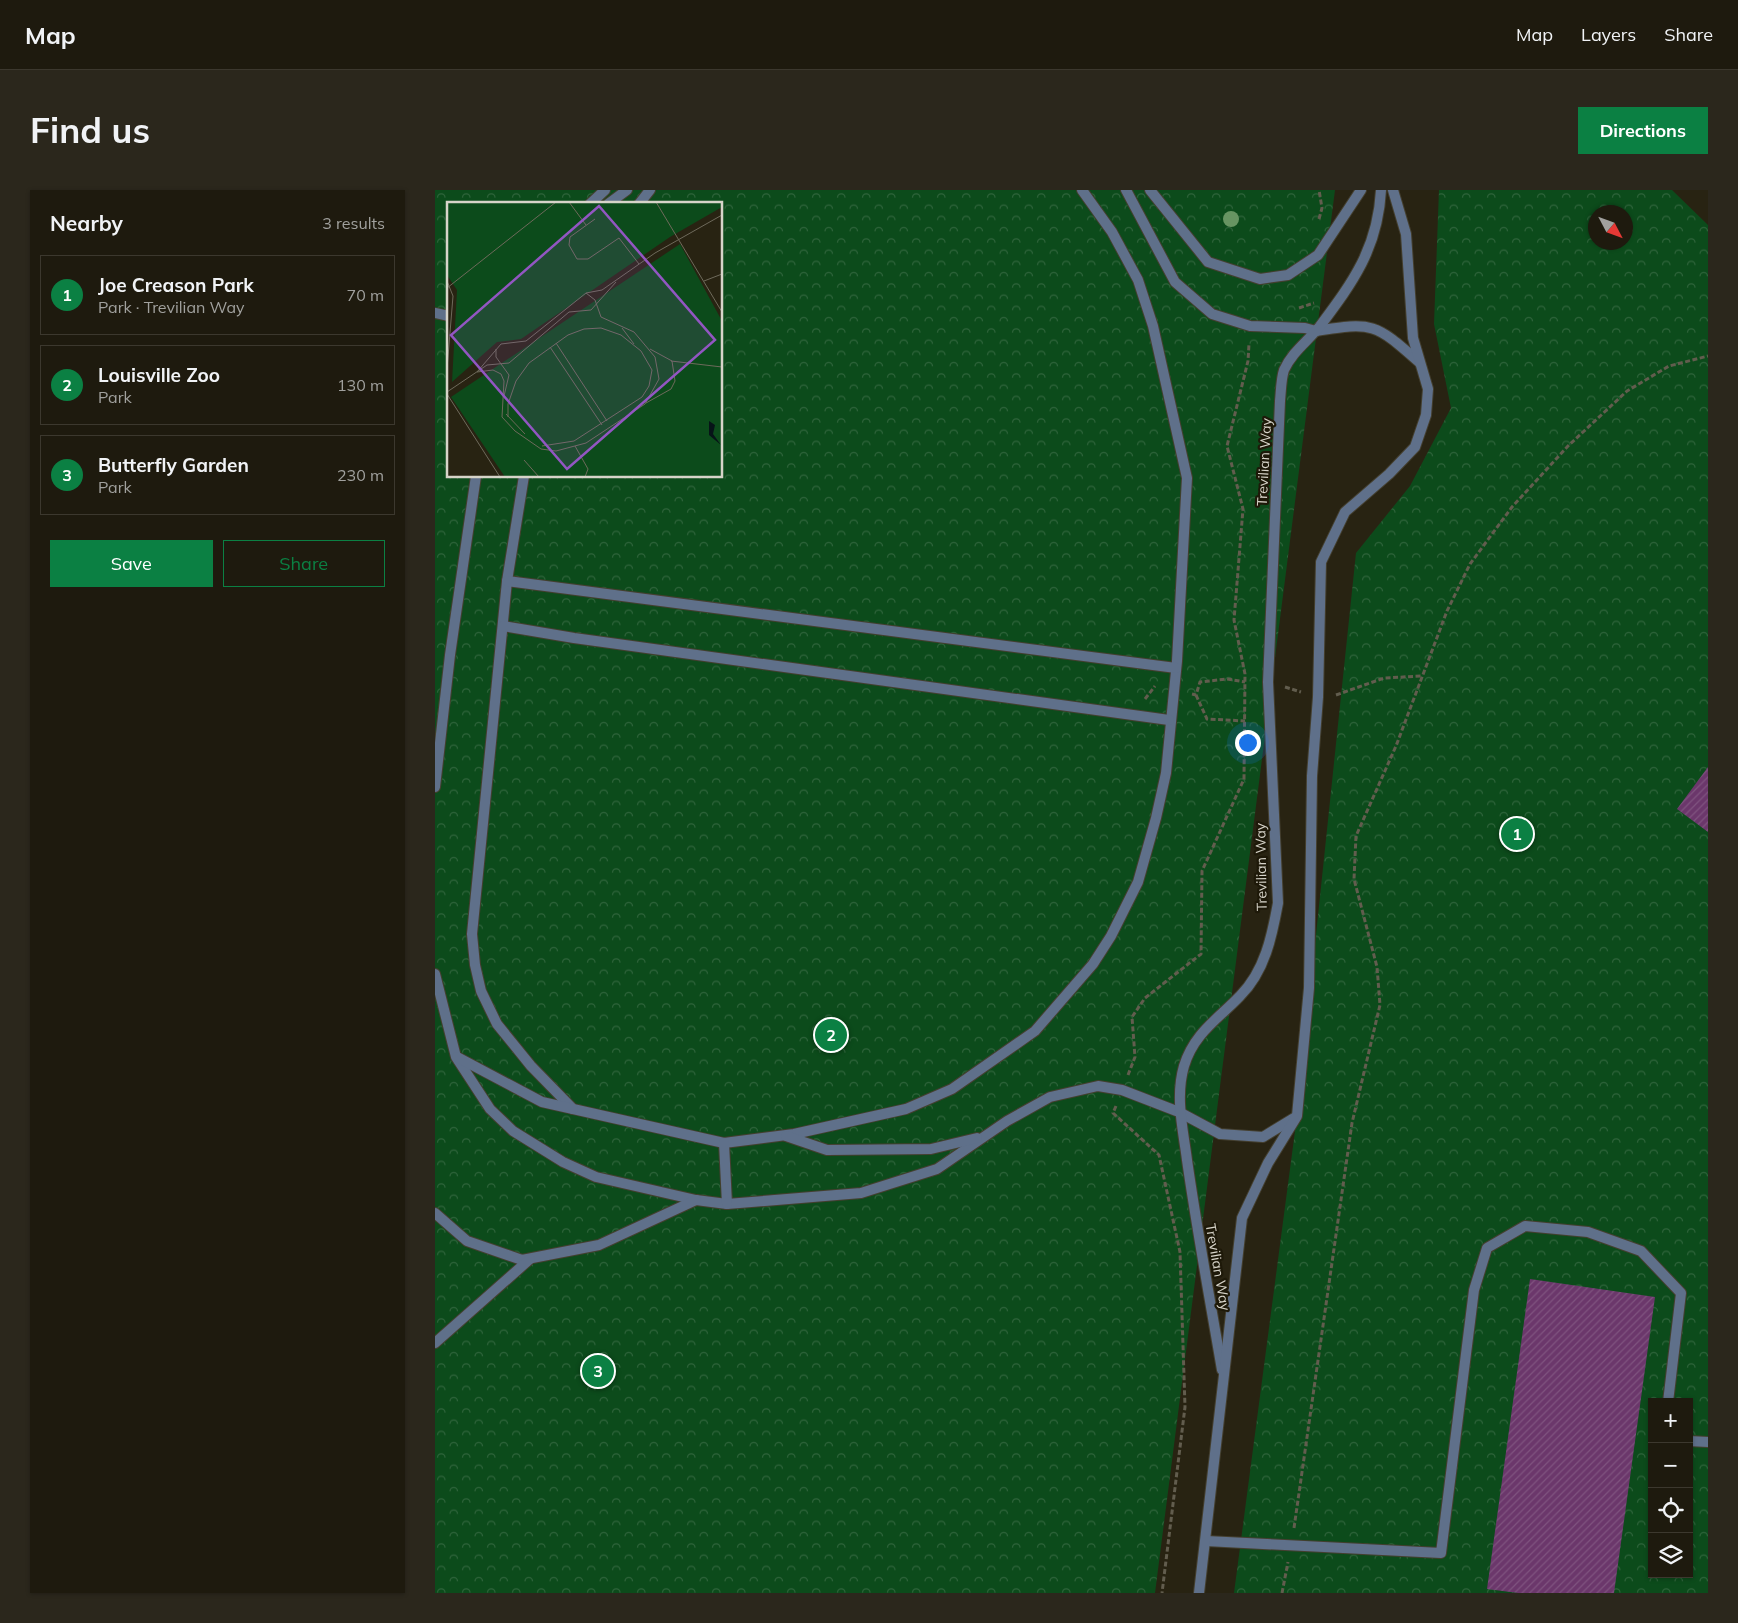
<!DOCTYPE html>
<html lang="en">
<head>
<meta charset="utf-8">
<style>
	body { margin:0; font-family:Mulish,sans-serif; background:#2b271c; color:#f1f3f6 }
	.controls { position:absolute; right:15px; bottom:15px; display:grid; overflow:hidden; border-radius:0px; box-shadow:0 1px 4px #0004 }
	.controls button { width:45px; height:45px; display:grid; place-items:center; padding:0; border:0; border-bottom:1px solid #3c382e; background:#1e1a0e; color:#f1f3f6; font:25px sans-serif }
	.compass { position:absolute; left:1153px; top:15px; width:45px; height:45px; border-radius:50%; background:#1e1a0e; box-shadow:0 1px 4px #0004; rotate:131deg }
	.you { position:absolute; left:812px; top:552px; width:18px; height:18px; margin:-12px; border:4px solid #fff; border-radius:50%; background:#1a73e8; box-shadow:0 0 0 8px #1a73e833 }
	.badge { display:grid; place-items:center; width:32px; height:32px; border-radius:50%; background:#0b8043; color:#fff; font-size:16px; font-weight:700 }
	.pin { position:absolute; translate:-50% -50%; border:2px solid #fff; box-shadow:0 1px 5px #0006 }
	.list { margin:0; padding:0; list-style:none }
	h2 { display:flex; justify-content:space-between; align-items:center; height:65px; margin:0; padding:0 20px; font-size:21px }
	h2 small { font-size:16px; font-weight:400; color:#a1a19e }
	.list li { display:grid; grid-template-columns:32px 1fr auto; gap:15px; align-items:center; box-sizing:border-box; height:80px; margin:0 10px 10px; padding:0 10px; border:1px solid #3c382e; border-radius:0px }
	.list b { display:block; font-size:19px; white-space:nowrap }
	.list p { margin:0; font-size:16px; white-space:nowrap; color:#a1a19e }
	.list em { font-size:16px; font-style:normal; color:#a1a19e }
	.actions { display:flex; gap:10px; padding:15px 20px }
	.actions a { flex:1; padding:11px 0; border:1px solid #0b8043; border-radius:0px; text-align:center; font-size:18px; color:#0b8043 }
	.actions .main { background:#0b8043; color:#fff }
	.icon { flex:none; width:28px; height:28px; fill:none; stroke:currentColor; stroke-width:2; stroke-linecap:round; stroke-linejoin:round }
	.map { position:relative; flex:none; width:1273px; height:1403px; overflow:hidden; border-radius:0px }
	header { display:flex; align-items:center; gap:30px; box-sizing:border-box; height:70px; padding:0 25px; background:#1e1a0e; border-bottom:1px solid #3c382e }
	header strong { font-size:24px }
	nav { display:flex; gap:28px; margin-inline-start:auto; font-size:18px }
	.intro { display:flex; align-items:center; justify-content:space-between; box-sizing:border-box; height:120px; padding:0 30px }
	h1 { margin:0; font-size:35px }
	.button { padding:12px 22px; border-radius:0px; background:#0b8043; color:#fff; font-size:18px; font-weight:700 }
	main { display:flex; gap:30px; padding:0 30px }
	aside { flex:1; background:#1e1a0e; border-radius:0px; box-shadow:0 1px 4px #0004 }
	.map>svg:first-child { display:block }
</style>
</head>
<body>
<header>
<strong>Map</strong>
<nav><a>Map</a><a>Layers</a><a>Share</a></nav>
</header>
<div class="intro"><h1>Find us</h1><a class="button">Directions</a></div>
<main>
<aside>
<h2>Nearby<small>3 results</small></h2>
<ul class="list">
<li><span class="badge">1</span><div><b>Joe Creason Park</b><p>Park · Trevilian Way</p></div><em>70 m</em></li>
<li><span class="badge">2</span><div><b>Louisville Zoo</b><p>Park</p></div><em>130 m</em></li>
<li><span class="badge">3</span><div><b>Butterfly Garden</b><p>Park</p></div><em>230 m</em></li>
</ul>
<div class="actions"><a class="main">Save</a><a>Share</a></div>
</aside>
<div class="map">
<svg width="1273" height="1403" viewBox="0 0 1273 1403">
	<defs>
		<pattern id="park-crowns" width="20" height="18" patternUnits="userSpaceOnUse" patternTransform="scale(1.25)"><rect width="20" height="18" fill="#0c4b1b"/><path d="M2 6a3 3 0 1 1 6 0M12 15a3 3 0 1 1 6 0" fill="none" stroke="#2f643b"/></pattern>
		<pattern id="building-hatch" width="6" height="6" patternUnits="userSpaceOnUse" patternTransform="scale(1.25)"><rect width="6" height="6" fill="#6b376b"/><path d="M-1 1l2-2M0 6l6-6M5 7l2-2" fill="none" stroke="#7f537f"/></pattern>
	</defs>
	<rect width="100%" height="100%" fill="#282312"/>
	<g fill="url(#park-crowns)" fill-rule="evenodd">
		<path d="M0 0H900L720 1403H0ZM14 14H286V286H14Z"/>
		<path d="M1004 0H1237L1273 35V1403H799L862 926 921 363 975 296 1016 218 999 134ZM1160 22H1190V52H1160ZM1217 1212H1254V1384H1217Z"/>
	</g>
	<g fill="url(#building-hatch)">
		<polygon points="1273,577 1273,642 1242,619"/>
		<polygon points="1095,1089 1220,1107 1179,1403 1083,1403 1052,1399"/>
	</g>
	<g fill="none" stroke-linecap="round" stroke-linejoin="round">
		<g stroke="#443f2f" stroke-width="12">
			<g id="lane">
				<polyline points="691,0 740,92 777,124 815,136 870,138 881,141"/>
				<polyline points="155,14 170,0"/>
				<polyline points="173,14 192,0"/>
				<polyline points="204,14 215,0"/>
				<polyline points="0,123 14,126"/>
				<polyline points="89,286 72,391 37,744 40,775 46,801 62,834 96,876 138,919 289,953 359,944 471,919 517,899 600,841 658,774 676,746 703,692 721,628 731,583 742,471 752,288 718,136 703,90 677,42 647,0"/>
				<polyline points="72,391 741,478"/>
				<polyline points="68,436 139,448 734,530"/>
				<polyline points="0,597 15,465 41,286"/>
				<polyline points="0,784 21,867 55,919 78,941 128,972 161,987 261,1010 292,1014 426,1003 502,979 572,931 615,907 663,896 687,900 744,922"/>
				<polyline points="22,867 107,912 138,919"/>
				<polyline points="351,946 392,960 496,959 542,948"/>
				<polyline points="289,953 292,1014"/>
				<polyline points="0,1023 32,1051 87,1070 164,1055 261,1010"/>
				<polyline points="0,1153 95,1069"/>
				<polyline points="1254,1251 1273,1252"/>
				<polyline points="771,1351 1006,1363 1039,1100 1052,1058 1090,1036 1153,1042 1206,1061 1246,1103 1233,1212"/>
			</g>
		</g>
		<g stroke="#443f2f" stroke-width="12">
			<g id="street">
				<polyline points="715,0 773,72 825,89 853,85 883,65 926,0"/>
				<path d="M881 141C938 132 940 133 984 172"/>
				<polyline points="744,922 785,944 828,947 859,928"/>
				<path d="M787 1180C775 1110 762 1040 752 970 748 939 740 907 749 876 759 843 783 829 805 806 830 781 837 746 843 713L833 492 845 211C846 201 846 189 849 180 857 162 873 151 885 136 918 92 943 58 946 0"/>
				<polyline points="764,1403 807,1028 833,973 862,926 874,798 877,586 883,507 886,372 910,322 954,284 980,257 991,225 993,199 978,148 971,44 958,0"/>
			</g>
		</g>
		<g stroke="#625d4e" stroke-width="3" stroke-dasharray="5 2.5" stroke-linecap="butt">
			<polyline points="884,29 887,18 884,0"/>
			<polyline points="864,118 879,113"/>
			<polyline points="850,497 866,502"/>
			<polyline points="757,504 761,505 765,492 792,489 810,492"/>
			<polyline points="761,505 772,529 810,531"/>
			<polyline points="901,505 949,488 987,486"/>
			<polyline points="710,509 720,496"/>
			<polyline points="693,885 700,867 697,827 710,808 766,764 767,681 809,589 810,484 799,430 808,319 792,256 813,171 814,154"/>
			<polyline points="681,916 678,923 724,965 745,1062 750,1217 727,1403"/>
			<polyline points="859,1338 917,933 945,815 942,777 919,689 921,646 961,556 1012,421 1035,374 1077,317 1133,256 1192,201 1234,176 1273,166"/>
			<polyline points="847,1403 853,1372"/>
		</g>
		<use href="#lane" stroke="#5f708a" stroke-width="10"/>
		<use href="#street" stroke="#5f708a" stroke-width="10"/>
	</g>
	<circle fill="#679462" cx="796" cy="29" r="8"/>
	<g text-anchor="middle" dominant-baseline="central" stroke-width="4.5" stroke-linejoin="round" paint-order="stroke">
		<g font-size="14" fill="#d7d4c9" stroke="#1e1909">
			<text transform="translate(829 272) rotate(-87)">Trevilian Way</text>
			<text transform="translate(826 677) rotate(-91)">Trevilian Way</text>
			<text transform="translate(783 1077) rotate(80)">Trevilian Way</text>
		</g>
	</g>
	<g transform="translate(12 12)">
		<rect width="275" height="275" fill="#282312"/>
		<path d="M0 0H275V5L223 35 74 137 50 140 5 180 10 88 0 73ZM233 42 275 119V275H58L4 195Z" fill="#0c4b1b"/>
		<path d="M262 219 268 223 266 232 274 243 262 233Z" fill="#071418"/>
		<path fill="none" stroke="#6e6a5b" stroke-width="1" d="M122 0 139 23M209 0 275 110M148 17 123 35 122 43 130 57H141L172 36 192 62M0 79 6 94 0 167M257 79 275 72M0 86 109 0M175 126 187 142M109 141 160 219M103 145 155 223M49 147V155L62 173 57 194M224 159 275 165M30 170 46 168 54 172 57 179 55 215 68 229 94 247 109 249 139 241 198 202 212 177 208 155 187 130 154 115 148 98 139 91M30 170 54 142 79 139 139 91 155 88 208 51 275 13M0 190 40 163 62 161 122 110 144 108 169 80M0 192 53 275M199 201 224 187 228 179 225 159 203 147M59 212 78 232M61 215V202L69 179 82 161 121 133 137 127 154 126 174 133 194 149 205 168 202 184 195 195 127 239 95 244M128 244 141 267 138 275M77 258 92 275"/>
		<path fill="#9256c2" fill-opacity="0.15" stroke="#9256c2" stroke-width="2.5" d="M152 4 268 138 120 267 4 133Z"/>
		<rect width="275" height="275" fill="none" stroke="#d7d4c9" stroke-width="2.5"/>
	</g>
</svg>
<div class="controls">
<button>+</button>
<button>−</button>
<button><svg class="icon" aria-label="locate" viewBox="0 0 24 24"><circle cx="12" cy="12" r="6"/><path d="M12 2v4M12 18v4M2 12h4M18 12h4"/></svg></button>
<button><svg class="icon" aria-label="layers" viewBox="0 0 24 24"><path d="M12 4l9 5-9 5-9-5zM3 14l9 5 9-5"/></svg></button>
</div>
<svg class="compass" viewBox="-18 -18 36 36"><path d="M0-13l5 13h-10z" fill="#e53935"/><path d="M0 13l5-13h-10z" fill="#a1a19e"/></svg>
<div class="you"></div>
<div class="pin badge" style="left:1082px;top:644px">1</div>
<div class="pin badge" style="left:396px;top:845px">2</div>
<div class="pin badge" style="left:163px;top:1181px">3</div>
</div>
</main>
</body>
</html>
